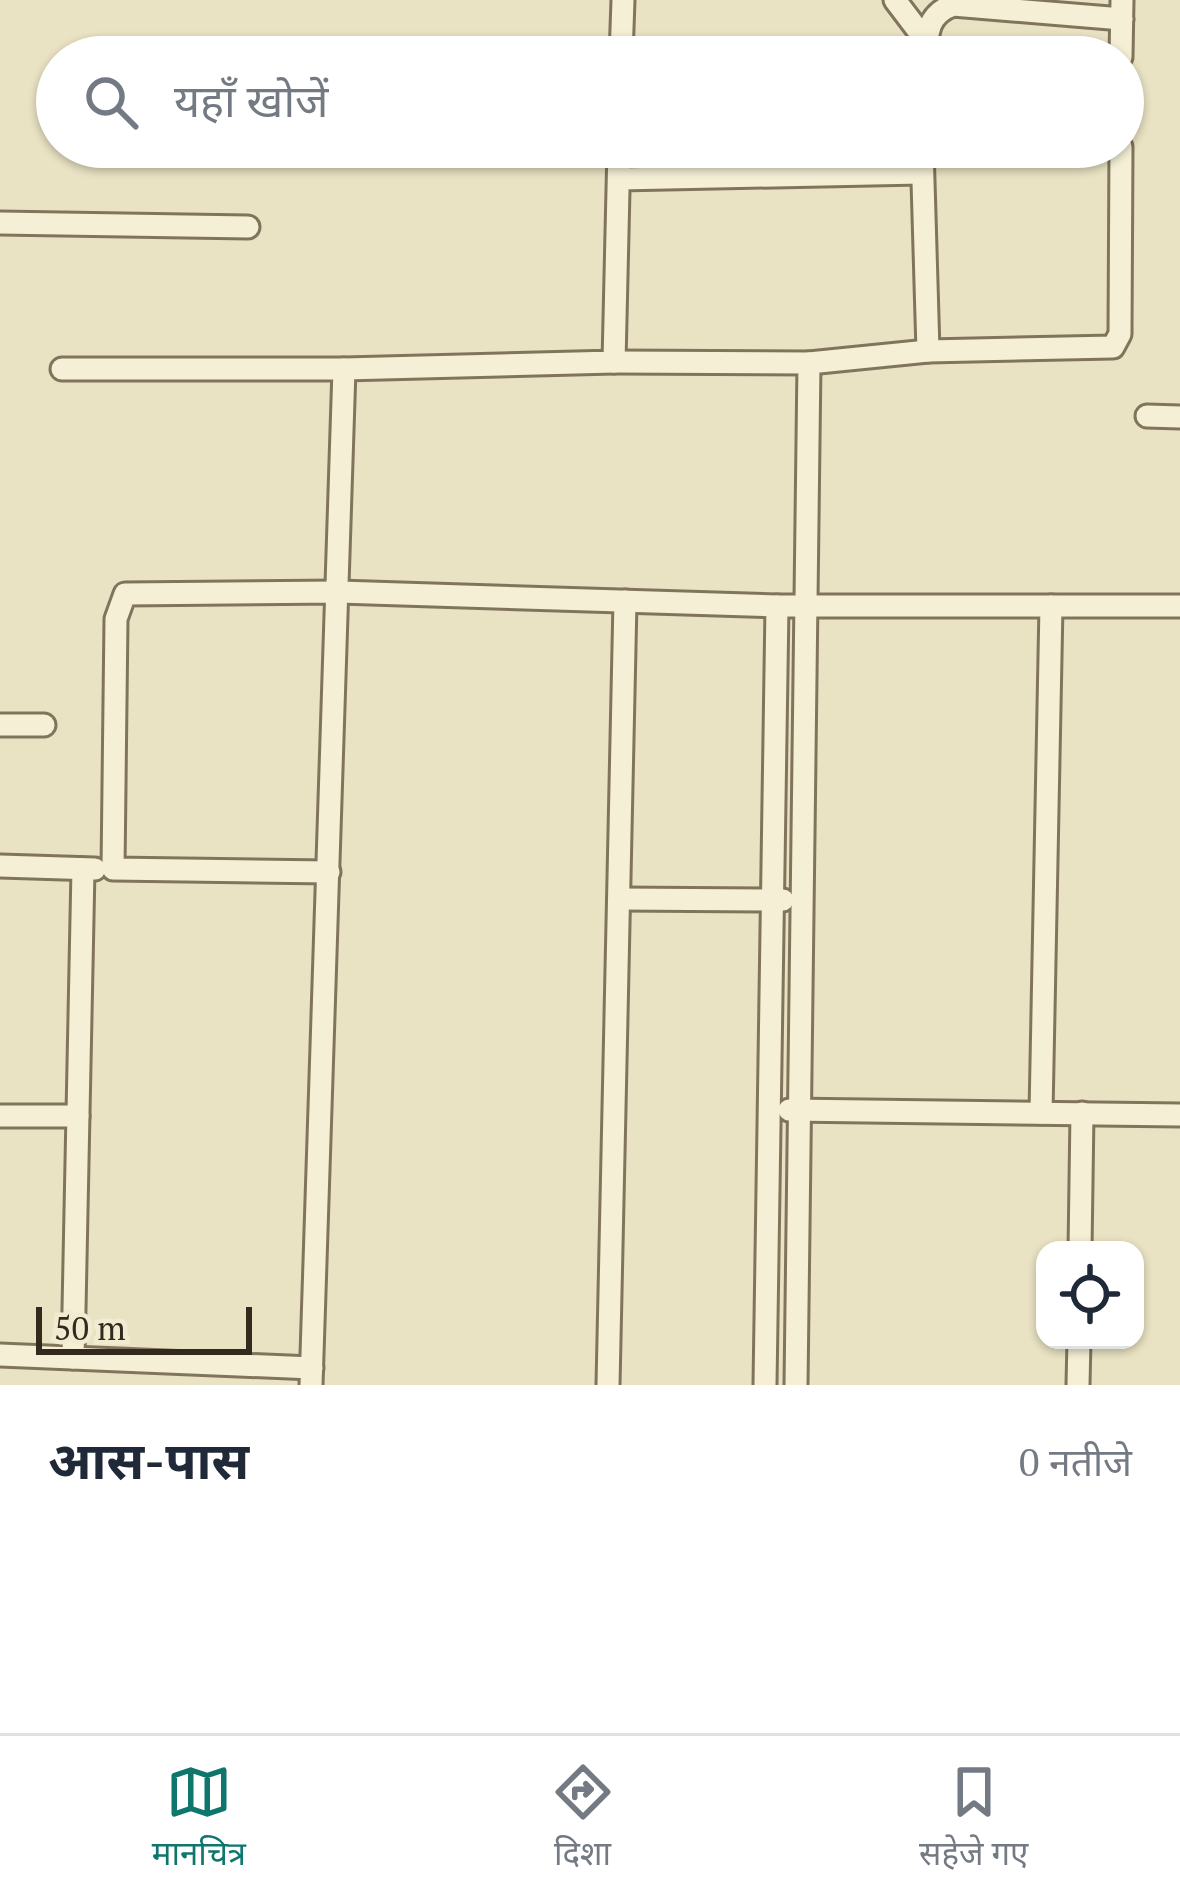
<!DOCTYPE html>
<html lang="hi">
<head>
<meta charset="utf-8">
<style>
	body { margin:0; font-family:"PT Serif","Noto Sans Devanagari",serif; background:#f6f6f7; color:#1f2937 }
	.controls { position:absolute; right:36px; bottom:36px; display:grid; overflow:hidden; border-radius:24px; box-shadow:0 3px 9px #0004 }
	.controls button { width:108px; height:108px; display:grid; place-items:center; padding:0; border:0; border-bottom:3px solid #e0e1e3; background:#fff; color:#1f2937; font:60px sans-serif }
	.scale { position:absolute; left:36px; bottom:30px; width:216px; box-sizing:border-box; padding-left:12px; border:6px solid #332a1e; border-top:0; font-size:33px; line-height:42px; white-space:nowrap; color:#332a1e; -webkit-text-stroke:9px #f1ebd2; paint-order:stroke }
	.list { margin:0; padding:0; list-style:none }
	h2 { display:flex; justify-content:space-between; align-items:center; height:156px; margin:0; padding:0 48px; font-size:51px }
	h2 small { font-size:39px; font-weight:400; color:#747a83 }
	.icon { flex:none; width:66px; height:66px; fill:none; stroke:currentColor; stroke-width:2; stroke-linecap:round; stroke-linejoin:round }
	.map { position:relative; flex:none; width:1180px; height:1385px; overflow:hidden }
	.search { position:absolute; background:#fff; box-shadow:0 3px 9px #0004; left:36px; right:36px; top:36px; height:132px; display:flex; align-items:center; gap:30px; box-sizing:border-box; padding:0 42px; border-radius:66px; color:#747a83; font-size:45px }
	.sheet { height:348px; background:#fff }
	nav { display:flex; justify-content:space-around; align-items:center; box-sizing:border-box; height:168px; border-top:3px solid #e0e1e3; background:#fff; font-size:33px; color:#747a83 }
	nav a { display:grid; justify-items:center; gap:6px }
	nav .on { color:#0f766e }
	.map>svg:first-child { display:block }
</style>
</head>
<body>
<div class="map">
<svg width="1180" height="1385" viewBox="0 0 1180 1385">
	<rect width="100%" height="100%" fill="#e9e2c3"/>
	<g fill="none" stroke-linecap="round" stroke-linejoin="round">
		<g stroke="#81745c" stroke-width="27">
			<g id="street">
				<polyline points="895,0 926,41"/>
				<polyline points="621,57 623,0"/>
				<path d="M926 57C927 32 928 14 953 5L1122 19"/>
				<polyline points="1121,57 1122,0"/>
				<polyline points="922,147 928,351"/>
				<polyline points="619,179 921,173"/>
				<polyline points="0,223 248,227"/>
				<polyline points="614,362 809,363 796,1385"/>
				<polyline points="809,363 928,351 1113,347 1120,334 1121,147"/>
				<polyline points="62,369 344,369"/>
				<polyline points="1147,416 1180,417"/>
				<polyline points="0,725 44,725"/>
				<polyline points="0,866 95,869"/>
				<polyline points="329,872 113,869 116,619 125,594 339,592 777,606 1180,606"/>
				<polyline points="619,899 783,900"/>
				<polyline points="789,1110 1180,1115"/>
				<polyline points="1041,1113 1051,606"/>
				<polyline points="0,1116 78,1116"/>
				<polyline points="1080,1250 1082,1113"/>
				<polyline points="0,1355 312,1368"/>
				<polyline points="73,1358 83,869"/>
				<polyline points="311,1385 344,369 614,362 619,147"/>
				<polyline points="608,1385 625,601"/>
				<polyline points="765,1385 777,606"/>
				<polyline points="1078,1385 1079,1340"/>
			</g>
		</g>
		<use href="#street" stroke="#f5efd5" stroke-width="21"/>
	</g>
</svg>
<div class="controls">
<button><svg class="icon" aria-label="locate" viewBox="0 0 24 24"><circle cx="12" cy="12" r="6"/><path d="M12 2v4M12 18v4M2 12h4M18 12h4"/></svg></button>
</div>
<div class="scale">50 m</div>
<div class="search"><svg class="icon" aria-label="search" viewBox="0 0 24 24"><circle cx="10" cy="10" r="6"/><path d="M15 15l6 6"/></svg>यहाँ खोजें</div>
</div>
<section class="sheet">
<h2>आस-पास<small>0 नतीजे</small></h2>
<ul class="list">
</ul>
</section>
<nav>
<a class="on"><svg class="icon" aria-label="map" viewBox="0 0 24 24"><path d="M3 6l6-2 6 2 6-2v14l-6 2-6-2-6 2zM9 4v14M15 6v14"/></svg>मानचित्र</a>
<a><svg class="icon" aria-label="directions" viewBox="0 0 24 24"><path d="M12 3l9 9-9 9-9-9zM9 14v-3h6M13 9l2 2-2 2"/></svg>दिशा</a>
<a><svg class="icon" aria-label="saved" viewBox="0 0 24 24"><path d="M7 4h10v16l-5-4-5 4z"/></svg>सहेजे गए</a>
</nav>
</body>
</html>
